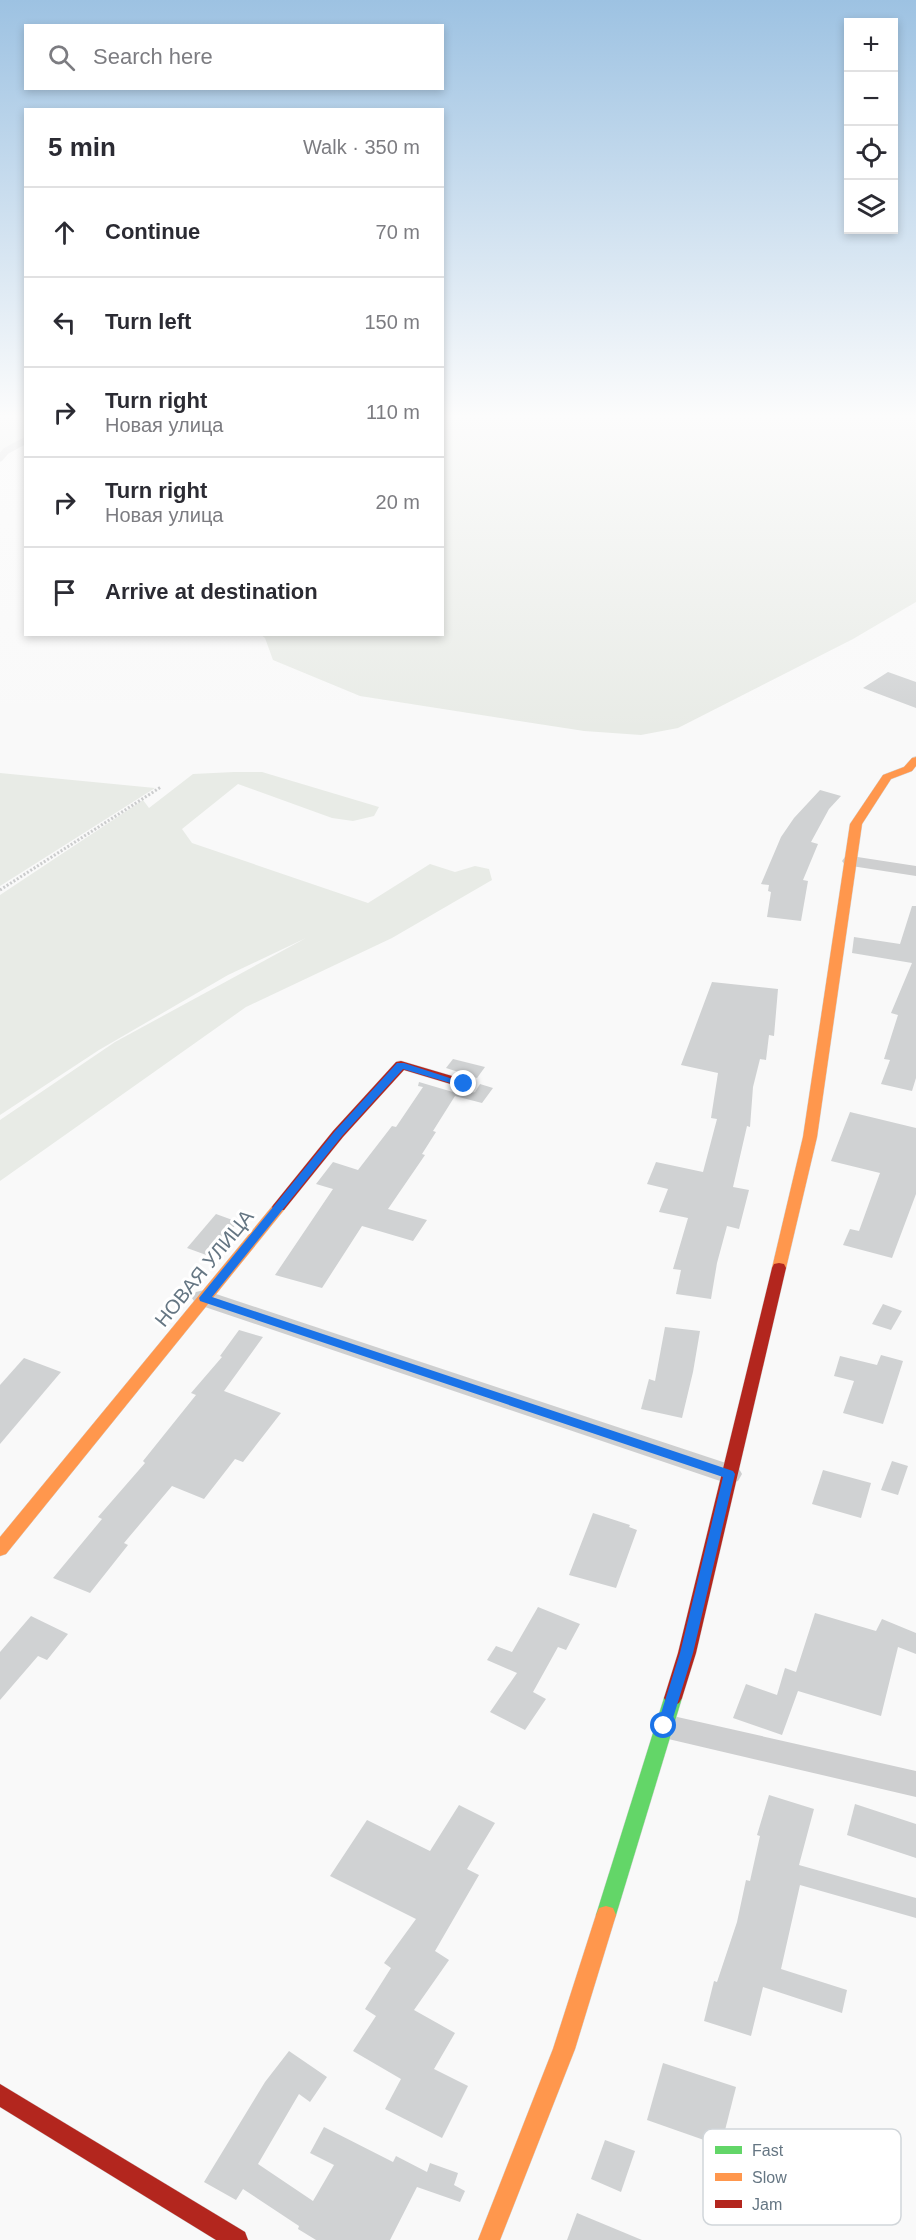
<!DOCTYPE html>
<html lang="en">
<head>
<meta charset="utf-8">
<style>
	body { margin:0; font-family:Helvetica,sans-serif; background:#f2f2f3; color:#2b2b33 }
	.controls { position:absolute; right:18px; top:18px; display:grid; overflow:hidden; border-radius:0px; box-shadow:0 3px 9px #0003 }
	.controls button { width:54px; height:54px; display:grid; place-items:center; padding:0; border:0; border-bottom:2px solid #e1e1e2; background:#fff; color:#2b2b33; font:30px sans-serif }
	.stop { position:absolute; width:18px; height:18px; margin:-14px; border:4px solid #1a73e8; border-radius:50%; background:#fff }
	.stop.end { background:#1a73e8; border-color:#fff; box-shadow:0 2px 6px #0008 }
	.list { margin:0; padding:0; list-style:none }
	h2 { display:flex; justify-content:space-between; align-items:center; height:78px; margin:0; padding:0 24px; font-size:26px }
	h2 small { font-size:20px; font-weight:400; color:#7c7c81 }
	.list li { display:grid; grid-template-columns:39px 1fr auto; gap:18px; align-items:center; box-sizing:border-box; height:90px; padding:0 24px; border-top:2px solid #e1e1e2 }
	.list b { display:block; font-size:22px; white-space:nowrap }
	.list p { margin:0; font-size:20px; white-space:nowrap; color:#7c7c81 }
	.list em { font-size:20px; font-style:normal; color:#7c7c81 }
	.icon { flex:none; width:33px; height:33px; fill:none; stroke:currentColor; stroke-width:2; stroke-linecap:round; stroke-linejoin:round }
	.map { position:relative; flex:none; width:916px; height:2240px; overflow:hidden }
	.search { position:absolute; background:#fff; box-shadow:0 3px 9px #0003; left:24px; top:24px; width:420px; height:66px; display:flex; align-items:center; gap:15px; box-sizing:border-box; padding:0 21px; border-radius:0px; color:#7c7c81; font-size:22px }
	.panel { position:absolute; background:#fff; box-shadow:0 3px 9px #0003; left:24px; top:108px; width:420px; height:528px; border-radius:0px }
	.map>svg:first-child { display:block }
</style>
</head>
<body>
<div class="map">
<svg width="916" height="2240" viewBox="0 0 916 2240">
	<rect width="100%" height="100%" fill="#f9f9f9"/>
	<g fill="#e8ebe6">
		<polygon points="0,417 25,417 25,436 0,452"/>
		<polygon points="443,417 916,417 916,602 853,639 678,728 641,735 584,731 360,696 273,660 265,638 261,635 442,634"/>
		<polygon points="234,772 262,772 379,807 374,816 353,821 332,818 238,784 182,829 192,843 368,903 430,864 455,872 475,866 489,869 492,880 392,938 246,1007 0,1181 0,1120 115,1042 306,938 228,975 99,1050 0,1115 0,895 143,800 149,808 193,774"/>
		<polygon points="0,773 155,788 0,886"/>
	</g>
	<g fill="#d0d2d3">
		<polygon points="888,672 916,682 916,708 863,688"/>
		<polygon points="820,790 841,796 829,809 811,842 818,844 803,880 808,881 801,921 767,917 771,892 768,891 769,885 761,884 781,837 794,818"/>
		<polygon points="912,906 916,906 916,1078 912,1091 881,1084 890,1060 884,1059 898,1015 891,1013 912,963 852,953 854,937 900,944"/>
		<polygon points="712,982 778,989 774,1036 769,1035 766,1060 760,1059 753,1087 750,1127 747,1126 733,1187 749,1190 739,1229 727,1226 717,1263 711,1299 676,1294 681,1270 673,1269 688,1218 659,1212 668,1189 647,1184 656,1162 703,1172 717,1119 711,1118 718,1073 681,1065"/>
		<polygon points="453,1059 485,1067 477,1078 446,1068"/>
		<polygon points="419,1082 463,1095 475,1092 480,1084 493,1088 482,1103 455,1096 433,1131 436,1132 422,1154 425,1155 388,1209 427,1220 413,1241 362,1226 322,1288 275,1275 333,1189 316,1184 333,1162 358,1170 392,1126 396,1127 423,1087 418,1086"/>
		<polygon points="850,1112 916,1128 916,1194 892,1258 843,1245 850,1229 859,1231 880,1173 831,1161"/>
		<polygon points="216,1214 238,1222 209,1256 187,1248"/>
		<polygon points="883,1304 902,1311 891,1330 872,1324"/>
		<polygon points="665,1327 700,1331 693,1372 682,1418 641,1409 649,1379 655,1381"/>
		<polygon points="239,1330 263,1337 224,1391 281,1413 243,1462 235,1459 204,1499 172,1486 124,1543 128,1545 90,1593 53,1578 102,1519 98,1517 145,1463 143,1461 196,1395 191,1393 222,1357 220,1356"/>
		<polygon points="881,1355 903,1361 883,1424 843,1413 854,1381 834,1376 840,1356 877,1365"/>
		<polygon points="24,1358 61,1372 0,1444 0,1385"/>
		<polygon points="892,1461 908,1466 898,1495 881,1490"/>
		<polygon points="823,1470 871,1483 861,1518 812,1504"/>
		<polygon points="593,1513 630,1525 629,1527 637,1530 616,1588 569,1575"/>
		<polygon points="538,1607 580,1624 566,1650 558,1647 533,1692 546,1699 525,1730 490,1712 517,1673 487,1660 496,1646 512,1652"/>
		<polygon points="815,1613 876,1631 882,1619 916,1633 916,1654 898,1647 881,1716 798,1691 782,1735 733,1718 746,1684 777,1695 785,1668 796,1672"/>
		<polygon points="31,1616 68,1634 47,1660 38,1656 0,1700 0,1652"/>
		<polygon points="769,1795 814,1809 799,1865 916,1898 916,1918 800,1885 781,1969 847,1990 842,2013 763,1987 751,2036 704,2021 714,1981 717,1982 737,1922 746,1880 750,1881 760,1836 757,1835"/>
		<polygon points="855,1804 916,1824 916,1858 847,1835"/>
		<polygon points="459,1805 495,1823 467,1869 479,1875 435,1951 449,1960 414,2010 455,2033 434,2069 468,2086 442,2138 385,2109 401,2079 353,2051 376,2016 365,2009 391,1968 384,1963 416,1919 330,1876 367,1820 430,1851"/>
		<polygon points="289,2051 327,2077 310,2102 299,2094 258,2164 313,2201 334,2165 310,2153 324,2127 393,2162 396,2156 427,2172 430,2163 458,2173 454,2185 465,2191 460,2202 417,2187 390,2240 316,2240 298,2229 299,2226 243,2189 236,2200 204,2182 265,2082"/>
		<polygon points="663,2063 736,2087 721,2146 647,2120"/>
		<polygon points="605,2140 635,2151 621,2192 591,2179"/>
		<polygon points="577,2213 642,2240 567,2240"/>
	</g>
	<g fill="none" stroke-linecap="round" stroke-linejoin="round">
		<g stroke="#d5d6d7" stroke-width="1">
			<polygon id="fast" points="673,1690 679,1693 682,1698 616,1915 613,1922 606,1924 599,1922 596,1915 664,1698 667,1693"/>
		</g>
		<g stroke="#d5d6d7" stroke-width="1">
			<g id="slow">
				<polygon points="916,757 916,766 912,771 891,779 862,824 817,1137 786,1268 784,1272 774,1272 772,1268 803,1137 850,824 883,775 904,767 912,758"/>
				<polygon points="279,1202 284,1204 286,1207 284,1210 6,1554 0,1556 0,1537 274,1204"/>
				<polygon points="606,1906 613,1908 616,1915 575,2049 500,2240 478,2240 553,2049 596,1915 599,1908"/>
			</g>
		</g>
		<g stroke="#d5d6d7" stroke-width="1">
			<g id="jam">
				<polygon points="401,1061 469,1081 471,1084 464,1088 404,1070 343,1137 284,1210 274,1210 272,1207 274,1204 333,1131 396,1062"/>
				<polygon points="779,1263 784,1264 786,1268 696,1653 682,1698 679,1703 673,1706 667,1703 664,1698 678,1653 772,1268 774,1264"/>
				<polygon points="0,2084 245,2232 248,2240 216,2240 0,2107"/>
			</g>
		</g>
		<polyline stroke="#cbcccd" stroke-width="3" stroke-dasharray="2 2" stroke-linecap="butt" points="0,890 161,787"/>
		<polyline stroke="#cecfd0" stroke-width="7" points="0,458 6,451 26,440"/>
		<g fill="#cecfd0" fill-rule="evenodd">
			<polygon points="851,856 916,866 916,876 845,865 842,861 845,857"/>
			<polygon points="204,1290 738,1467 742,1474 738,1481 729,1484 196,1304 192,1298 196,1292"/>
			<polygon points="664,1714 916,1771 916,1797 664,1738 654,1735 650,1726 654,1717"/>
		</g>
		<use href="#fast" fill="#63d668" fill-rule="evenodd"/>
		<use href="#slow" fill="#ff974d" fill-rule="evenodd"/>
		<use href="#jam" fill="#b3261e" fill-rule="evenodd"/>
	</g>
	<linearGradient id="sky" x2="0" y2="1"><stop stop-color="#9dc2e2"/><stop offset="0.57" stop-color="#fcfcfc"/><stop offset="1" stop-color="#fcfcfc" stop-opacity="0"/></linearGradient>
	<rect width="916" height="730" fill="url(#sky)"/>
	<polygon fill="#1a73e8" points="397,1063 404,1063 468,1084 464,1087 403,1069 342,1136 212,1297 733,1471 735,1474 693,1653 669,1731 664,1732 657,1726 680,1653 723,1477 200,1301 199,1298 335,1131"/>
	<g text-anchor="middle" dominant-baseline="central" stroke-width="6" stroke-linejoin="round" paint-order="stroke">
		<g font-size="20" fill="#657683" stroke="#fff">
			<text transform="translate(204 1268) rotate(-51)">НОВАЯ УЛИЦА</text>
		</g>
	</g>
	<rect x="703" y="2129" width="198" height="96" rx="9" fill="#fff" stroke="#d1d6da" stroke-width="1.5"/>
	<rect x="715" y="2146" width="27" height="8" fill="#63d668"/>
	<rect x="715" y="2173" width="27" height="8" fill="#ff974d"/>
	<rect x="715" y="2200" width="27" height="8" fill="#b3261e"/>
	<g font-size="16" fill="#657683">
		<text x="752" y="2156">Fast</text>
		<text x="752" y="2183">Slow</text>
		<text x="752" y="2210">Jam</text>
	</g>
</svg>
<div class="controls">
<button>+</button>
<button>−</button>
<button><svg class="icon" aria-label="locate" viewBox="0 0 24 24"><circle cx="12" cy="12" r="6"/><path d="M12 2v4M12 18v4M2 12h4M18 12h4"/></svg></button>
<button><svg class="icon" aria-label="layers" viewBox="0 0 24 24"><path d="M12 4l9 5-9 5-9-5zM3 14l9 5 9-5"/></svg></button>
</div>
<div class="stop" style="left:664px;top:1726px"></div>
<div class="stop end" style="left:464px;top:1084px"></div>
<div class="search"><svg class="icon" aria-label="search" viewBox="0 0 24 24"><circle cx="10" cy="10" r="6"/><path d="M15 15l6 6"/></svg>Search here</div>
<section class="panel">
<h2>5 min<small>Walk · 350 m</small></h2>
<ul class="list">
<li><svg class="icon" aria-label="ahead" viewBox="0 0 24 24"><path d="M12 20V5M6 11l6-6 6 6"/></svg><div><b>Continue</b></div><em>70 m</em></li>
<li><svg class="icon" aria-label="left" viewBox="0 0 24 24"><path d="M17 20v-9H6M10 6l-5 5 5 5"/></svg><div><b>Turn left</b></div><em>150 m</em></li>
<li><svg class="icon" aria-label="right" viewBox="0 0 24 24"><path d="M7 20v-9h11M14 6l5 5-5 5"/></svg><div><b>Turn right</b><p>Новая улица</p></div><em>110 m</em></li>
<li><svg class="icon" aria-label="right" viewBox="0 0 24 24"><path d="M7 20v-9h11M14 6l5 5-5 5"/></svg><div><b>Turn right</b><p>Новая улица</p></div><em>20 m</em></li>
<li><svg class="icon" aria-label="arrive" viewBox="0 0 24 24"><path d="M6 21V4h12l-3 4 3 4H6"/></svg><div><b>Arrive at destination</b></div></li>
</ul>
</section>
</div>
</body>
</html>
